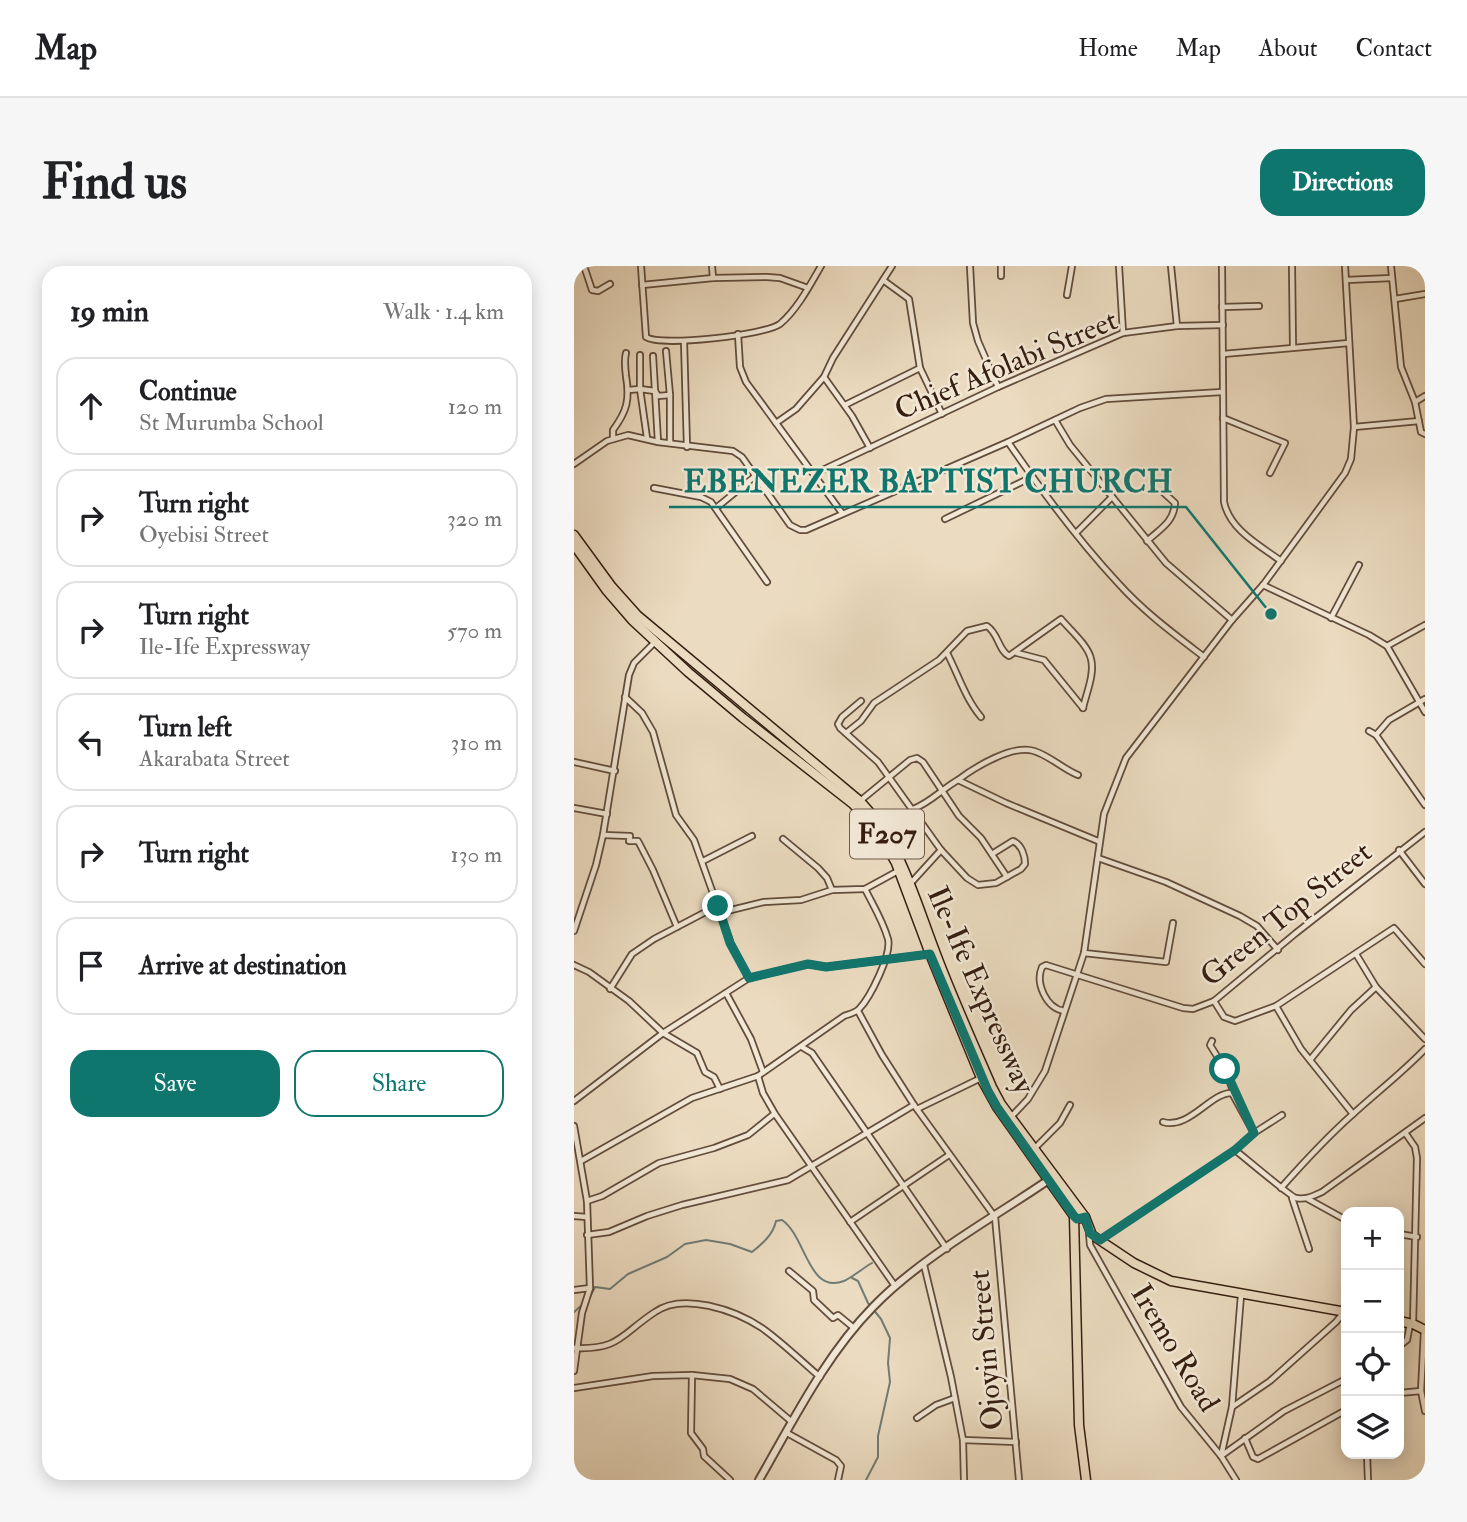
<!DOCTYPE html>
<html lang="en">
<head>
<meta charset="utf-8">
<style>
	body { margin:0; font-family:"IM FELL Double Pica",serif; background:#f6f6f6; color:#202124 }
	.controls { position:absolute; right:21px; bottom:21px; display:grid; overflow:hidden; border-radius:14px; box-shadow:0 4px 18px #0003 }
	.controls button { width:63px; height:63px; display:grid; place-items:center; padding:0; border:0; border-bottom:2px solid #e0e0e0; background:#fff; color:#202124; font:35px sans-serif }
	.stop { position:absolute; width:21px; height:21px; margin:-16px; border:5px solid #0f766e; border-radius:50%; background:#fff }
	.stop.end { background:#0f766e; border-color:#fff; box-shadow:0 2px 7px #0008 }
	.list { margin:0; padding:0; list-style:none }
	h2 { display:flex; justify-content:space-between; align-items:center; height:91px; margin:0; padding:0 28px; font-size:30px }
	h2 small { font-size:23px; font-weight:400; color:#757577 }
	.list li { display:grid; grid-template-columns:46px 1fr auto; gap:21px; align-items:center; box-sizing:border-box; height:98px; margin:0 14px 14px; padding:0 14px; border:2px solid #e0e0e0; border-radius:21px }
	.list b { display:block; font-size:26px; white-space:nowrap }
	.list p { margin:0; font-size:23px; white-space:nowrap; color:#757577 }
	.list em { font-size:23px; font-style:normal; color:#757577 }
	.actions { display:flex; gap:14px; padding:21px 28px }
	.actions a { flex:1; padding:16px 0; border:2px solid #0f766e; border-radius:21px; text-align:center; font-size:24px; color:#0f766e }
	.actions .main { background:#0f766e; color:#fff }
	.icon { flex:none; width:38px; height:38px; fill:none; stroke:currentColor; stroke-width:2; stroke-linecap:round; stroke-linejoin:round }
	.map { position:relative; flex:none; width:851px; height:1214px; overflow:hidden; border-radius:21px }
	header { display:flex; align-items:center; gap:42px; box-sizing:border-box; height:98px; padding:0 35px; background:#fff; border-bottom:2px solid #e0e0e0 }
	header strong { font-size:33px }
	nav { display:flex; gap:38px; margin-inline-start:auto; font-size:24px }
	.intro { display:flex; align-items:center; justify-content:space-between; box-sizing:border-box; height:168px; padding:0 42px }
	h1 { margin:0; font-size:49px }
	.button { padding:18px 32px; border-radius:21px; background:#0f766e; color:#fff; font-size:24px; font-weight:700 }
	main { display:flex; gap:42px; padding:0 42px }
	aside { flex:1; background:#fff; border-radius:21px; box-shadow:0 4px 18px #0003 }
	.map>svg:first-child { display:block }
</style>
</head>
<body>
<header>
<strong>Map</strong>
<nav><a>Home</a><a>Map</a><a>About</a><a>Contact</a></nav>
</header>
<div class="intro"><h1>Find us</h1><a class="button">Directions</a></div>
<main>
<aside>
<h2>19 min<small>Walk · 1.4 km</small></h2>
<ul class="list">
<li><svg class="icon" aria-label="ahead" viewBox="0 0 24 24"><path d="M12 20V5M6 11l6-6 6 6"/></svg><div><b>Continue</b><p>St Murumba School</p></div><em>120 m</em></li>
<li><svg class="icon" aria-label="right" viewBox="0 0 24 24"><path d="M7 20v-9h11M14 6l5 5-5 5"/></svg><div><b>Turn right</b><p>Oyebisi Street</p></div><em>320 m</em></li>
<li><svg class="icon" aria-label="right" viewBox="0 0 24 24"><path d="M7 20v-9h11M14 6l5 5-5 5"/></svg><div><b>Turn right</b><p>Ile-Ife Expressway</p></div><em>570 m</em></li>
<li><svg class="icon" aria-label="left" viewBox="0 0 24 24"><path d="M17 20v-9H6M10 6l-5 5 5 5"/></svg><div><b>Turn left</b><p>Akarabata Street</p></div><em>310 m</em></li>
<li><svg class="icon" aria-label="right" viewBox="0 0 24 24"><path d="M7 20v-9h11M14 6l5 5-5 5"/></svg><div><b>Turn right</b></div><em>130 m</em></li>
<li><svg class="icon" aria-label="arrive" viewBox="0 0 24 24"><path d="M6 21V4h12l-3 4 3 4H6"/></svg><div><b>Arrive at destination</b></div></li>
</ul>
<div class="actions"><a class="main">Save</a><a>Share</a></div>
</aside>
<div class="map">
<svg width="851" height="1214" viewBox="0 0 851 1214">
	<rect width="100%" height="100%" fill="#ebdbc0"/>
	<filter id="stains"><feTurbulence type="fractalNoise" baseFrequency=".00286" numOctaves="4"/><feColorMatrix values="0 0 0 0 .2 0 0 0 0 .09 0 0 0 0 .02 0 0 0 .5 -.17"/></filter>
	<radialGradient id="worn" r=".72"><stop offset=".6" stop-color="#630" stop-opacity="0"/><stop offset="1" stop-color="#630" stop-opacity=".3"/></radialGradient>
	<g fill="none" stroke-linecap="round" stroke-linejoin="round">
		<g stroke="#717b75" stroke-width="2">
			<polyline points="278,1012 284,1015 294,1037 307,1053 316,1072 314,1097 316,1116 304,1170 304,1191 292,1214"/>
			<path d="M15 1033 21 1021 36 1023 54 1008 93 991 111 978 132 974 156 978 178 986C188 978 199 969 202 955L208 954C232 970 234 1029 270 1015 279 1011 289 1002 298 997"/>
			<polyline points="0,1046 8,1039"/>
		</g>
		<g stroke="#624c3c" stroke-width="8">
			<g id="minor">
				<polyline points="10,0 18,24 24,25 36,18"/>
				<path d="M67 0 72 71C87 81 191 69 206 58 223 44 236 19 247 0"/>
				<polyline points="138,0 139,12"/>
				<polyline points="396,0 399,57 404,75 424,121"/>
				<polyline points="545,0 549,67"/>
				<polyline points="597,0 603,60"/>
				<path d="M648 0 650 236C656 264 685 279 707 295"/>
				<polyline points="718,0 719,81"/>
				<polyline points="817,0 827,101 841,136 847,166 851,168"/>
				<polyline points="427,10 427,0"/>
				<polyline points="309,14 335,33 346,102 368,148"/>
				<polyline points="772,14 818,12"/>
				<polyline points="68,19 139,12 193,11 206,12 234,22"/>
				<polyline points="493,29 498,0"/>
				<polyline points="821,33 851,28"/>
				<polyline points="648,41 685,40"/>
				<polyline points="164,68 166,101 172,116 268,247"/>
				<polyline points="110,75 113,181"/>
				<polyline points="92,85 96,129 96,177"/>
				<polyline points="649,88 775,77"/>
				<polyline points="66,89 66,123 73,172"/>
				<polyline points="79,90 84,176"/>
				<polyline points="250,111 278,150 296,182"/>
				<polyline points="54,124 66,123 81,125 84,130 96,129"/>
				<polyline points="841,136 851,130"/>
				<polyline points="271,139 346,102"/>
				<polyline points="649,152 711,177 696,207"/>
				<polyline points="481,154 496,179 592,297 658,354"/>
				<polyline points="202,157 222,143 250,111 259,92 318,0"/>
				<polyline points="780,161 845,155"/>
				<path d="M39 172V164C53 145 56 134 52 110 51 102 50 94 52 87"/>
				<path d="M434 176C467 224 504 274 544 317 569 345 600 368 630 391"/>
				<polyline points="0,198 33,175 54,169 84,176 159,185 168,191 216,259 226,264 232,264 434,176 506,142 532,133 648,126"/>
				<polyline points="240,208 424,121 549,67 603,60 649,59"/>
				<polyline points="80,222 127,231 137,236 193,316"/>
				<polyline points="142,242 180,211"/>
				<polyline points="371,253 458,211"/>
				<polyline points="503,266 538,231"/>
				<path d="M573 275C586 263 600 256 601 237L590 227"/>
				<polyline points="689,319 795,369 813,380 851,446"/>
				<polyline points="757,352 785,299"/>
				<polyline points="813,380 851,359"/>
				<path d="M373 387C384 408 391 432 407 451"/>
				<polyline points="443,387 470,394 509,442"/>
				<polyline points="51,431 68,447 79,466 102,549 120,574 157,678 175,712"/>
				<path d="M287 435 268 451 264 458 266 462 304 496 367 584 393 612 404 619 422 617 447 603 451 598C451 590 448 579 439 575L418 588"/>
				<polyline points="795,465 802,469 851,539"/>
				<path d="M272 467 287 455 300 437 365 394 393 365 413 360C425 368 424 384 435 390L487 353C496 364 514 379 517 393 521 408 512 428 509 442"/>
				<polyline points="802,469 815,454 851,433"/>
				<polyline points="0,496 41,505"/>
				<path d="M384 514C401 501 439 478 460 485 476 490 489 503 504 509"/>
				<polyline points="286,535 336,494 343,492 349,496 385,550 407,572 433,611"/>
				<polyline points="0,542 33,548"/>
				<path d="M339 543C356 537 368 523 384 514L432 537 524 575"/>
				<polyline points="29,569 56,570 55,575 64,575 79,604 103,661"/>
				<polyline points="209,573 244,602 253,612 258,624"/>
				<polyline points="825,584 851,618"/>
				<polyline points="524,592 592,616 666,650 683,660 704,684"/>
				<polyline points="129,595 178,570"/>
				<polyline points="336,618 367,584"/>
				<polyline points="145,647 190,636 227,634 258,624 291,623 324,605"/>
				<polyline points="0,665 22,599 29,569 55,409 60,397 81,376"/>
				<polyline points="510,687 592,696 599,657"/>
				<polyline points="782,688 802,721 851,773"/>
				<polyline points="0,699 15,706 55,735 89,767 123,787 131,806 140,811 146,823"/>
				<polyline points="36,723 58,688 80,673 143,640"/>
				<polyline points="152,727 177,773 189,806"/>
				<polyline points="640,735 650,751 661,755 702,740 820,662 851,698"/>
				<polyline points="702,740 727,783 779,848"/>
				<polyline points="284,745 308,789 340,839 421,951 445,1214"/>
				<path d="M490 745C472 742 461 717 468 701L472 699 609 742 619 743 640 735 722 667 851 566"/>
				<polyline points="638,775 636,779 651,803 660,827"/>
				<polyline points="228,781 238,787 373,983"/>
				<polyline points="736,794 777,744 802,721"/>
				<polyline points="184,810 189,827 201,848 321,1020"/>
				<polyline points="0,835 89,767 175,712 234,698 252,701 356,688"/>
				<polyline points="343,843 407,812"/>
				<polyline points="437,851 454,833 471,805 510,687 530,548 552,492 658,354 689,319 771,207 777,193 780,161 771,0"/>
				<path d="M589 856C615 864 637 826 658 827L680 867"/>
				<polyline points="0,860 13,935 16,1022 8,1047 0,1105"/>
				<polyline points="832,868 841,881 843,892 839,1058"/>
				<polyline points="461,882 486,857 496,839"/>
				<polyline points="661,884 680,867 708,849"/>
				<path d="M7 895 118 832 184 810 270 750C275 748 281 747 285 743 296 732 318 688 314 673 309 655 299 639 291 623"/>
				<path d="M707 922C730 896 753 871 779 848 803 826 828 807 851 783"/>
				<polyline points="718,932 735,983"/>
				<polyline points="734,933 772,954"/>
				<polyline points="13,935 28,930 85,897 140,882 174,869 200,848"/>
				<polyline points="0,950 13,951"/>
				<polyline points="276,956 375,889"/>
				<polyline points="515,967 516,979 607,1141 647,1190 662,1214"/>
				<polyline points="825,968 843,971"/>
				<polyline points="13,969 35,966 73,950 108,939 214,914 340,839"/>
				<path d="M526 974 661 884C670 891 717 931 722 932 732 934 739 930 748 926L851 852"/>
				<polyline points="350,999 377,1111 389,1174 390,1214"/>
				<polyline points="215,1005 239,1025 240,1034 259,1052 264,1049 280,1062"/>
				<polyline points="0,1024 16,1022"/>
				<polyline points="667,1029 658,1141 647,1190 710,1145 772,1113"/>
				<polyline points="850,1065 847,1125 851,1145"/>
				<polyline points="825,1080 833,1074 836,1058"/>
				<path d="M0 1082C46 1084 46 1069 81 1046 109 1026 161 1044 188 1062 208 1076 227 1095 246 1111"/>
				<polyline points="118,1109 117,1167 129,1183 130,1190 156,1214"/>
				<polyline points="0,1122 79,1110 118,1109 156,1113 179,1123 218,1156"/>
				<polyline points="825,1127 847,1125"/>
				<polyline points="658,1141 696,1115 762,1056 770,1046"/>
				<polyline points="343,1152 362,1139 381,1132"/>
				<polyline points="213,1167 262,1194 267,1200 264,1214"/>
				<polyline points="671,1172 679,1191 684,1193 772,1144"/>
				<polyline points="389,1174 442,1176"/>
				<polyline points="793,1188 794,1214"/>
			</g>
		</g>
		<g stroke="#624c3c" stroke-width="10">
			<path id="tertiary" d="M185 1214C219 1155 251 1090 299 1041 346 992 419 952 476 913"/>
		</g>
		<g stroke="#351d10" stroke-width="11">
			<g id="primary">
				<path d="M0 269 38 321 63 349 286 535C327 577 341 634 362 688 379 733 399 777 418 821L427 838 511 951 518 969 560 997 597 1015 772 1046"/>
				<polyline points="0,279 33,325 58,354 114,406 169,452 279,538 305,567 322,597 356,688 407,812 423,841 500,950 503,953 511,951"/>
				<polyline points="500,950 505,1159 512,1214"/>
				<polyline points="825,1055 839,1058 851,1064"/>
			</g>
		</g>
		<use href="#minor" stroke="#f2e8d6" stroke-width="4.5"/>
		<use href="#tertiary" stroke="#f2e8d6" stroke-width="6"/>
		<use href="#primary" stroke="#ebdbc0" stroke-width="8"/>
	</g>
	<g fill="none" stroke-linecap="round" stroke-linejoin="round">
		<polyline stroke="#0f766e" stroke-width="9" points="144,640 156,677 175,712 234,698 252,701 356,688 414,825 423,841 500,950 503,953 511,951 516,967 526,974 661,884 680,867 651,803"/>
	</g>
	<g text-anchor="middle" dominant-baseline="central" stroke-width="5" stroke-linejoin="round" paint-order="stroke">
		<rect fill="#f2e8d6" stroke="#6e5a4b" stroke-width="2" x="276" y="543.5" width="74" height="49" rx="5"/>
		<g font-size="28" font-weight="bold" fill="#351d10">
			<text x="313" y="568">F207</text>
		</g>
		<g font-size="30" fill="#351d10" stroke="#f2e8d6">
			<text transform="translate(432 99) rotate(-23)">Chief Afolabi Street</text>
			<text transform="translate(712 648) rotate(-39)">Green Top Street</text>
			<text transform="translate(407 724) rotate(66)">Ile-Ife Expressway</text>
			<text transform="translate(601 1082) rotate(59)">Iremo Road</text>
			<text transform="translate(412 1084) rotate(-95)">Ojoyin Street</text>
		</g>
	</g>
	<path fill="none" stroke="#0f766e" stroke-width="2.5" d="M697 348L612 241H95"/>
	<circle fill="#0f766e" stroke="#f2e8d6" stroke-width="2.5" cx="697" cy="348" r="7"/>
	<g font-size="32" text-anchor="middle" font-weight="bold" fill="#0f766e" stroke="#f2e8d6" stroke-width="5" stroke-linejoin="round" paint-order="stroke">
		<text x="354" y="226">EBENEZER BAPTIST CHURCH</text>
	</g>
	<rect width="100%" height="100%" filter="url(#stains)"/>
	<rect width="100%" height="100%" fill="url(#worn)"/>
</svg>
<div class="controls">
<button>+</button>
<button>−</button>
<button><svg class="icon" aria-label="locate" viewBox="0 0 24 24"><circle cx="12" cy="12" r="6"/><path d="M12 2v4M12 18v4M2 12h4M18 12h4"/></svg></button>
<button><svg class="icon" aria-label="layers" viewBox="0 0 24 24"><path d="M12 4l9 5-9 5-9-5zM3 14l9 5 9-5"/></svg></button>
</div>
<div class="stop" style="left:651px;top:803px"></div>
<div class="stop end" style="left:144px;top:640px"></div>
</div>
</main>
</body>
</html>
